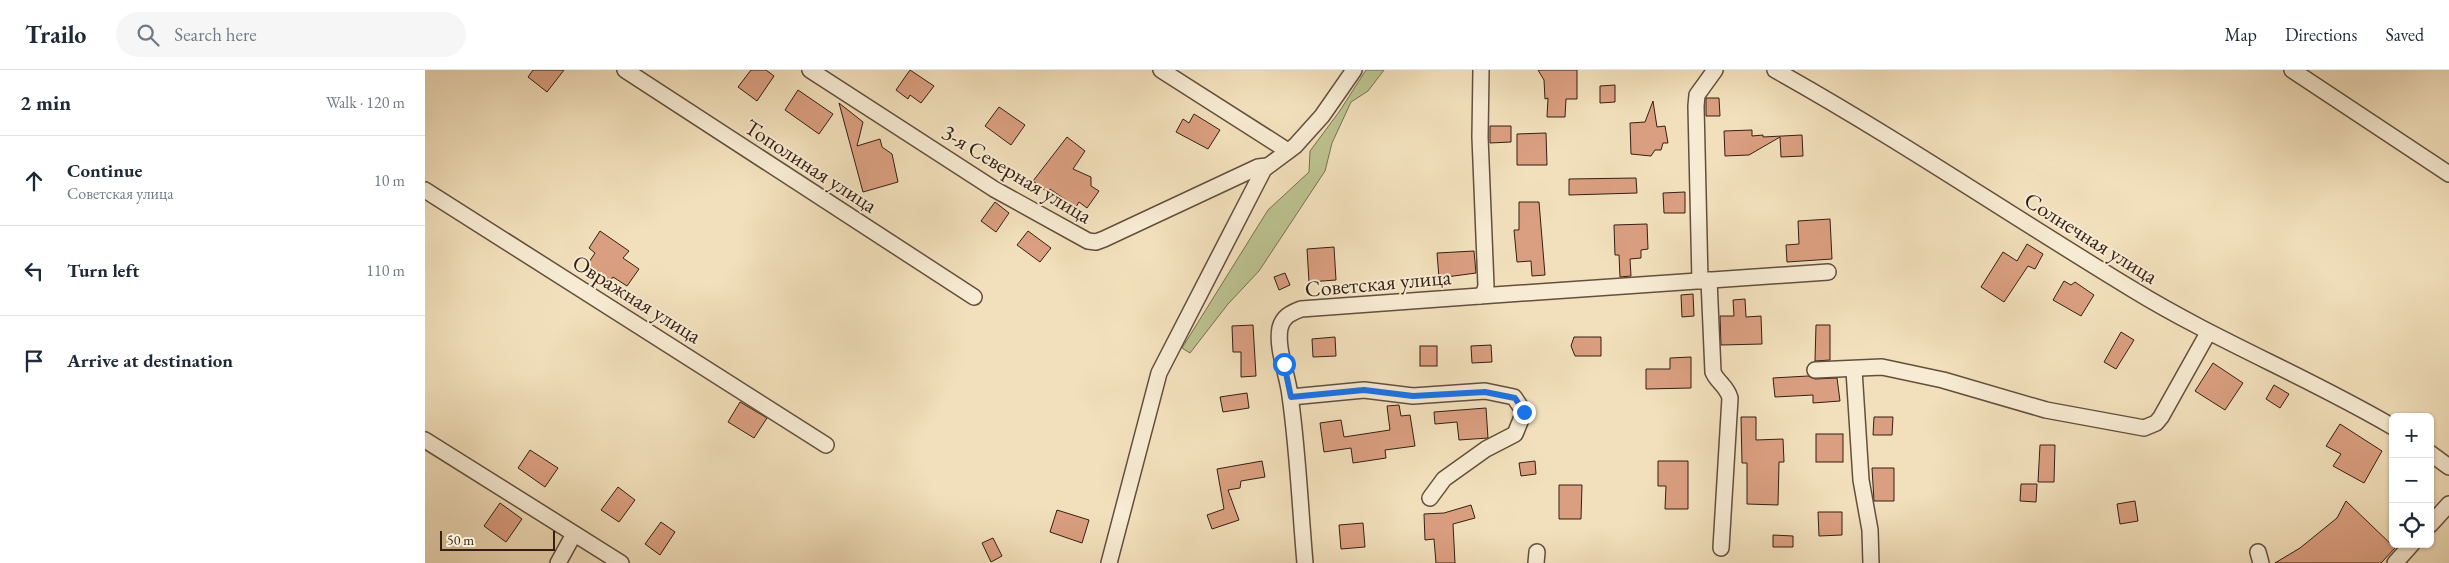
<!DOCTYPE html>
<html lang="en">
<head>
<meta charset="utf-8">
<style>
	body { margin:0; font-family:"EB Garamond",serif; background:#f6f6f7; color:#1f2937 }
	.controls { position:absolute; right:15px; bottom:15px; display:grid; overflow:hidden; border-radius:8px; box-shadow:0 1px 4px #0004 }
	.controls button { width:45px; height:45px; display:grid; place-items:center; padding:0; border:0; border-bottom:1px solid #e0e1e3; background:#fff; color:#1f2937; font:25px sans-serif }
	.scale { position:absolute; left:15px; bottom:12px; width:115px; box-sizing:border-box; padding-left:5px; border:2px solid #351f13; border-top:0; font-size:14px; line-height:18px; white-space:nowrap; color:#351f13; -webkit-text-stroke:4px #f7ebd3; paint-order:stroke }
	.stop { position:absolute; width:15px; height:15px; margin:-11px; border:4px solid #1a73e8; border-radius:50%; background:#fff }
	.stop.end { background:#1a73e8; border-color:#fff; box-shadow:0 1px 5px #0008 }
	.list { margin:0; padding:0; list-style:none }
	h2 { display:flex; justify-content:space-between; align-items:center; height:65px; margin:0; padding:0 20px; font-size:21px }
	h2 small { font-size:16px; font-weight:400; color:#747a83 }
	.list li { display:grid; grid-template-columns:32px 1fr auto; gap:15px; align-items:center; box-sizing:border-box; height:90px; padding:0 20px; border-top:1px solid #e0e1e3 }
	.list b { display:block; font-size:19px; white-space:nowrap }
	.list p { margin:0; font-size:16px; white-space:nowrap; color:#747a83 }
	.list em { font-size:16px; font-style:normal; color:#747a83 }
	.icon { flex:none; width:28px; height:28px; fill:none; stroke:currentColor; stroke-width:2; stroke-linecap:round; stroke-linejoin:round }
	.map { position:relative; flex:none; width:2024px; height:493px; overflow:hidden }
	header { display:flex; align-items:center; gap:30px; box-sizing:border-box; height:70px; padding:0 25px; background:#fff; border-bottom:1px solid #e0e1e3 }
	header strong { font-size:24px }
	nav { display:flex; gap:28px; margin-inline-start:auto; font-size:18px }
	.search { width:350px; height:45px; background:#f6f6f7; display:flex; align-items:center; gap:12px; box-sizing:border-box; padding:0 18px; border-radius:28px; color:#747a83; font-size:19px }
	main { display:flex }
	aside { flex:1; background:#fff }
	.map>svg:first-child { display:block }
</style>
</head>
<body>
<header>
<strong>Trailo</strong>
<div class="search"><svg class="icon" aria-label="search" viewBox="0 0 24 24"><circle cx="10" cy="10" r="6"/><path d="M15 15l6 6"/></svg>Search here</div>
<nav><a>Map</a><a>Directions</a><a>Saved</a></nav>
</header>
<main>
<aside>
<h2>2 min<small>Walk · 120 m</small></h2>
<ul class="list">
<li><svg class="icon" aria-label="ahead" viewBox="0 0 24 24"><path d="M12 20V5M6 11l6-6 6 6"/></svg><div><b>Continue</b><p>Советская улица</p></div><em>10 m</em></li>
<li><svg class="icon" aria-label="left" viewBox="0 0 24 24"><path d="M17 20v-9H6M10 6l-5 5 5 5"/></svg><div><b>Turn left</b></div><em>110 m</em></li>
<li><svg class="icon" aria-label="arrive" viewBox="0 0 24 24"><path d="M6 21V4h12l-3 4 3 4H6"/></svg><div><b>Arrive at destination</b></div></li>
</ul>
</aside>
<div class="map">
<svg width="2024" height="493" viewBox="0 0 2024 493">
	<rect width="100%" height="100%" fill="#f2e0bc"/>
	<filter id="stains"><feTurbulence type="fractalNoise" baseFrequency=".004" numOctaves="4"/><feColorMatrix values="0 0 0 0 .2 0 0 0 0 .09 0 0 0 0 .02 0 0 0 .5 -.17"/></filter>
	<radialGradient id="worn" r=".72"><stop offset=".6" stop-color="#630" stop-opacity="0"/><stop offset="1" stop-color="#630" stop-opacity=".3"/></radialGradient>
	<polygon fill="#bcc28f" stroke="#787051" points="941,0 959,0 943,21 926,32 907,73 900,101 834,201 803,234 765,283 757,278 843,140 884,102 885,81 914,42"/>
	<g fill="#da9f80" stroke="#351f13">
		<polygon points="108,0 139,0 122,22 103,7"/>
		<polygon points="326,0 341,0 349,6 332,31 313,17"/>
		<polygon points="485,0 509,16 496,33 485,25 483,29 471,20"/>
		<polygon points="1113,0 1152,0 1152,29 1141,29 1140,47 1122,47 1123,28 1120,29 1119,10"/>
		<polygon points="1190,15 1190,32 1175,33 1175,16"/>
		<polygon points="373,20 408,44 394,64 360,40"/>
		<polygon points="1281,28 1294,28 1295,46 1281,46"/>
		<polygon points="1228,31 1232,57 1240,56 1243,73 1238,73 1236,80 1230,80 1226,86 1206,84 1205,53 1220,52"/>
		<polygon points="414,33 438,52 432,76 455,69 457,77 467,84 473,112 438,122"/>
		<polygon points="574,37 600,55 586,75 560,56"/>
		<polygon points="769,44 795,60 783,79 751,62 758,49 764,53"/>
		<polygon points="1065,56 1086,56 1086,72 1065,73"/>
		<polygon points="1327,60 1327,66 1338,65 1338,67 1377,65 1378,86 1356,87 1355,67 1324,85 1300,86 1299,61"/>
		<polygon points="1121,63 1122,95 1092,95 1092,64"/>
		<polygon points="642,67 660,81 648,99 666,107 666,116 674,121 662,138 654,132 651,137 625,119 622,122 608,111"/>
		<polygon points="1211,108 1212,123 1144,125 1144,109"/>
		<polygon points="1260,122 1260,143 1239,143 1238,123"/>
		<polygon points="570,132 584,143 571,162 556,151"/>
		<polygon points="1094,132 1114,132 1120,205 1107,206 1106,191 1092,192 1089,160 1094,160"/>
		<polygon points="1405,149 1407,189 1362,192 1361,175 1374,174 1373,151"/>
		<polygon points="1222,154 1223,179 1216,180 1216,188 1205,189 1206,206 1195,207 1194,185 1190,185 1189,155"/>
		<polygon points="175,161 204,181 198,188 214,199 202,216 188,207 185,211 162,195 170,183 164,178"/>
		<polygon points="603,161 626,178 615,192 592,175"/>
		<polygon points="1602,174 1618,184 1610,199 1603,196 1579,232 1556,217 1578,182 1592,191"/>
		<polygon points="909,177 911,210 884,212 882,179"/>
		<polygon points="1049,181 1051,203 1014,208 1012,183"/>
		<polygon points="860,203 865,215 854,220 849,207"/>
		<polygon points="1639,211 1646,215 1650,212 1669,225 1656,246 1628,230"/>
		<polygon points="1268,224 1269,246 1257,247 1256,225"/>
		<polygon points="1320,229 1321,247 1336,246 1337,274 1296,275 1295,246 1309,246 1308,230"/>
		<polygon points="828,255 831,306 816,307 816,282 808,282 807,256"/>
		<polygon points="1391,255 1405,255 1405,290 1390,291"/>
		<polygon points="1696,262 1709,270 1691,299 1679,292"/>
		<polygon points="910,267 911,286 888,287 887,269"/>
		<polygon points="1149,267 1176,267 1176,286 1150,286 1146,276"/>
		<polygon points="1066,275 1067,292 1047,293 1046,276"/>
		<rect x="995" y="276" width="17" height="20"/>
		<polygon points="1266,287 1266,318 1221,319 1221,299 1245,299 1245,288"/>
		<polygon points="1788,293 1818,313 1800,340 1770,321"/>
		<polygon points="1383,306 1390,309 1412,308 1415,331 1388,333 1388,325 1350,327 1348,308"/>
		<polygon points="1849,315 1864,324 1855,338 1841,329"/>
		<polygon points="822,323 824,338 798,342 795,327"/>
		<polygon points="315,332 342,348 329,368 303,352"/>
		<polygon points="974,335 976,346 985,345 990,376 960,380 961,388 928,393 926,378 899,382 895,353 916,350 919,367 965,360 962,336"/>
		<polygon points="1061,338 1063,368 1034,370 1032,352 1010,354 1009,342"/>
		<polygon points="1316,347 1331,347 1331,370 1358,369 1359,392 1354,392 1353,435 1322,434 1322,393 1317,393"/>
		<polygon points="1449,347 1468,347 1467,365 1448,365"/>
		<polygon points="1915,354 1957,381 1939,413 1908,396 1916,384 1901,376"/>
		<rect x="1391" y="364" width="27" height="28"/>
		<polygon points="1615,375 1630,375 1629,412 1613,412"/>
		<polygon points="105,380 133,398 120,417 93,398"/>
		<polygon points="837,391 840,407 816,411 815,418 803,420 814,450 787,459 782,445 799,439 792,399"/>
		<polygon points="1110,391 1111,404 1096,406 1094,393"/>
		<polygon points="1233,391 1263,391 1263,439 1240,439 1241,416 1233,416"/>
		<polygon points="1447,398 1469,398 1469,431 1449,431"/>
		<polygon points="1596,414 1612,414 1611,432 1595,431"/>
		<polygon points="1134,415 1157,415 1156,449 1134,449"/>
		<polygon points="193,417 210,430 194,452 176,440"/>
		<polygon points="1710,431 1713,451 1695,454 1692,434"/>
		<polygon points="1921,431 1970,478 1956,493 1850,493 1875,478 1912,448"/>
		<polygon points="75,433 97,449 81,472 59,456"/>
		<polygon points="1046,435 1050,448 1028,454 1030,493 1011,493 1009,469 1000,470 999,444 1019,443"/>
		<polygon points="632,440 664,450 657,473 625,462"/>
		<polygon points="1393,442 1417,442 1417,465 1394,466"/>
		<polygon points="236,452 250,462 235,485 220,474"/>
		<polygon points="938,453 940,477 916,479 914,455"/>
		<polygon points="1348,465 1368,466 1368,477 1348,477"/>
		<polygon points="568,468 577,486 566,492 557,473"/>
	</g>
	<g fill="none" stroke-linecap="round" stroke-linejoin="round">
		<g stroke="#644f3d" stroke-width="18">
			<g id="minor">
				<polyline points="200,0 549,227"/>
				<polyline points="385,0 569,119 663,171 671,172 679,169 833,97 842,96"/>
				<polyline points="736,0 863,81"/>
				<path d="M1350 0C1472 68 1588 147 1707 219 1792 271 1883 307 1968 357"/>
				<polyline points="1867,0 2024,104"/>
				<polyline points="0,120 401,375"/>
				<path d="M1284 210 1288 302C1292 312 1302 316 1305 328L1296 478"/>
				<polyline points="1275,211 1271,36 1272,25 1290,0"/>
				<polyline points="1055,226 1403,202"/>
				<polyline points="1390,300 1457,297 1518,310 1621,340 1719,358 1731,353 1736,347 1783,263"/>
				<polyline points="1429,300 1436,410 1445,460 1446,493"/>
				<polyline points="866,327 939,320 988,326 1060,321 1089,327 1099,342 1090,364 1061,379 1019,409 1005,428"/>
				<polyline points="0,370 196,493"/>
				<polyline points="2005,383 2024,397"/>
				<polyline points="2005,455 2024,434"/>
				<polyline points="1833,482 1836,493"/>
				<polyline points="133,493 149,464"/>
				<polyline points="684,493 734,303 839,99 870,76 897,46 929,0"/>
				<path d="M880 493C875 437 873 381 865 326 863 305 851 279 855 258 858 246 866 243 876 239L1055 226 1059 222 1061 216 1055 67 1056 0"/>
				<polyline points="1111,493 1112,482"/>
				<polyline points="1970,493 1987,474"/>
			</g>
		</g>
		<use href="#minor" stroke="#f7ebd3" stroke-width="15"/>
	</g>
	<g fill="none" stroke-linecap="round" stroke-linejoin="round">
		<polyline stroke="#1a73e8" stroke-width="6" points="859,294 866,327 939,320 988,326 1060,322 1090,328 1099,342"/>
	</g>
	<g text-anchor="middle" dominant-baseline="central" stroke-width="4" stroke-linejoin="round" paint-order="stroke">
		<g font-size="22" fill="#351f13" stroke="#f7ebd3">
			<text transform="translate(386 96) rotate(33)">Тополиная улица</text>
			<text transform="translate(592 104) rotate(31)">3-я Северная улица</text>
			<text transform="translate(1666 168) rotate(32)">Солнечная улица</text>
			<text transform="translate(953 213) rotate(-5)">Советская улица</text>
			<text transform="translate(212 229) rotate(32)">Овражная улица</text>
		</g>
	</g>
	<rect width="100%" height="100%" filter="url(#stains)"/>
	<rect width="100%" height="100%" fill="url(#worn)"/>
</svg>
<div class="controls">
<button>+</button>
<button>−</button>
<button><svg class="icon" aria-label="locate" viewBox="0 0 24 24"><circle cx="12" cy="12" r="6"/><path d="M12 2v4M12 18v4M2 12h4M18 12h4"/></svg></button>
</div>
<div class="scale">50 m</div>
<div class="stop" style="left:859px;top:294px"></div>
<div class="stop end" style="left:1099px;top:342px"></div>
</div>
</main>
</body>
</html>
